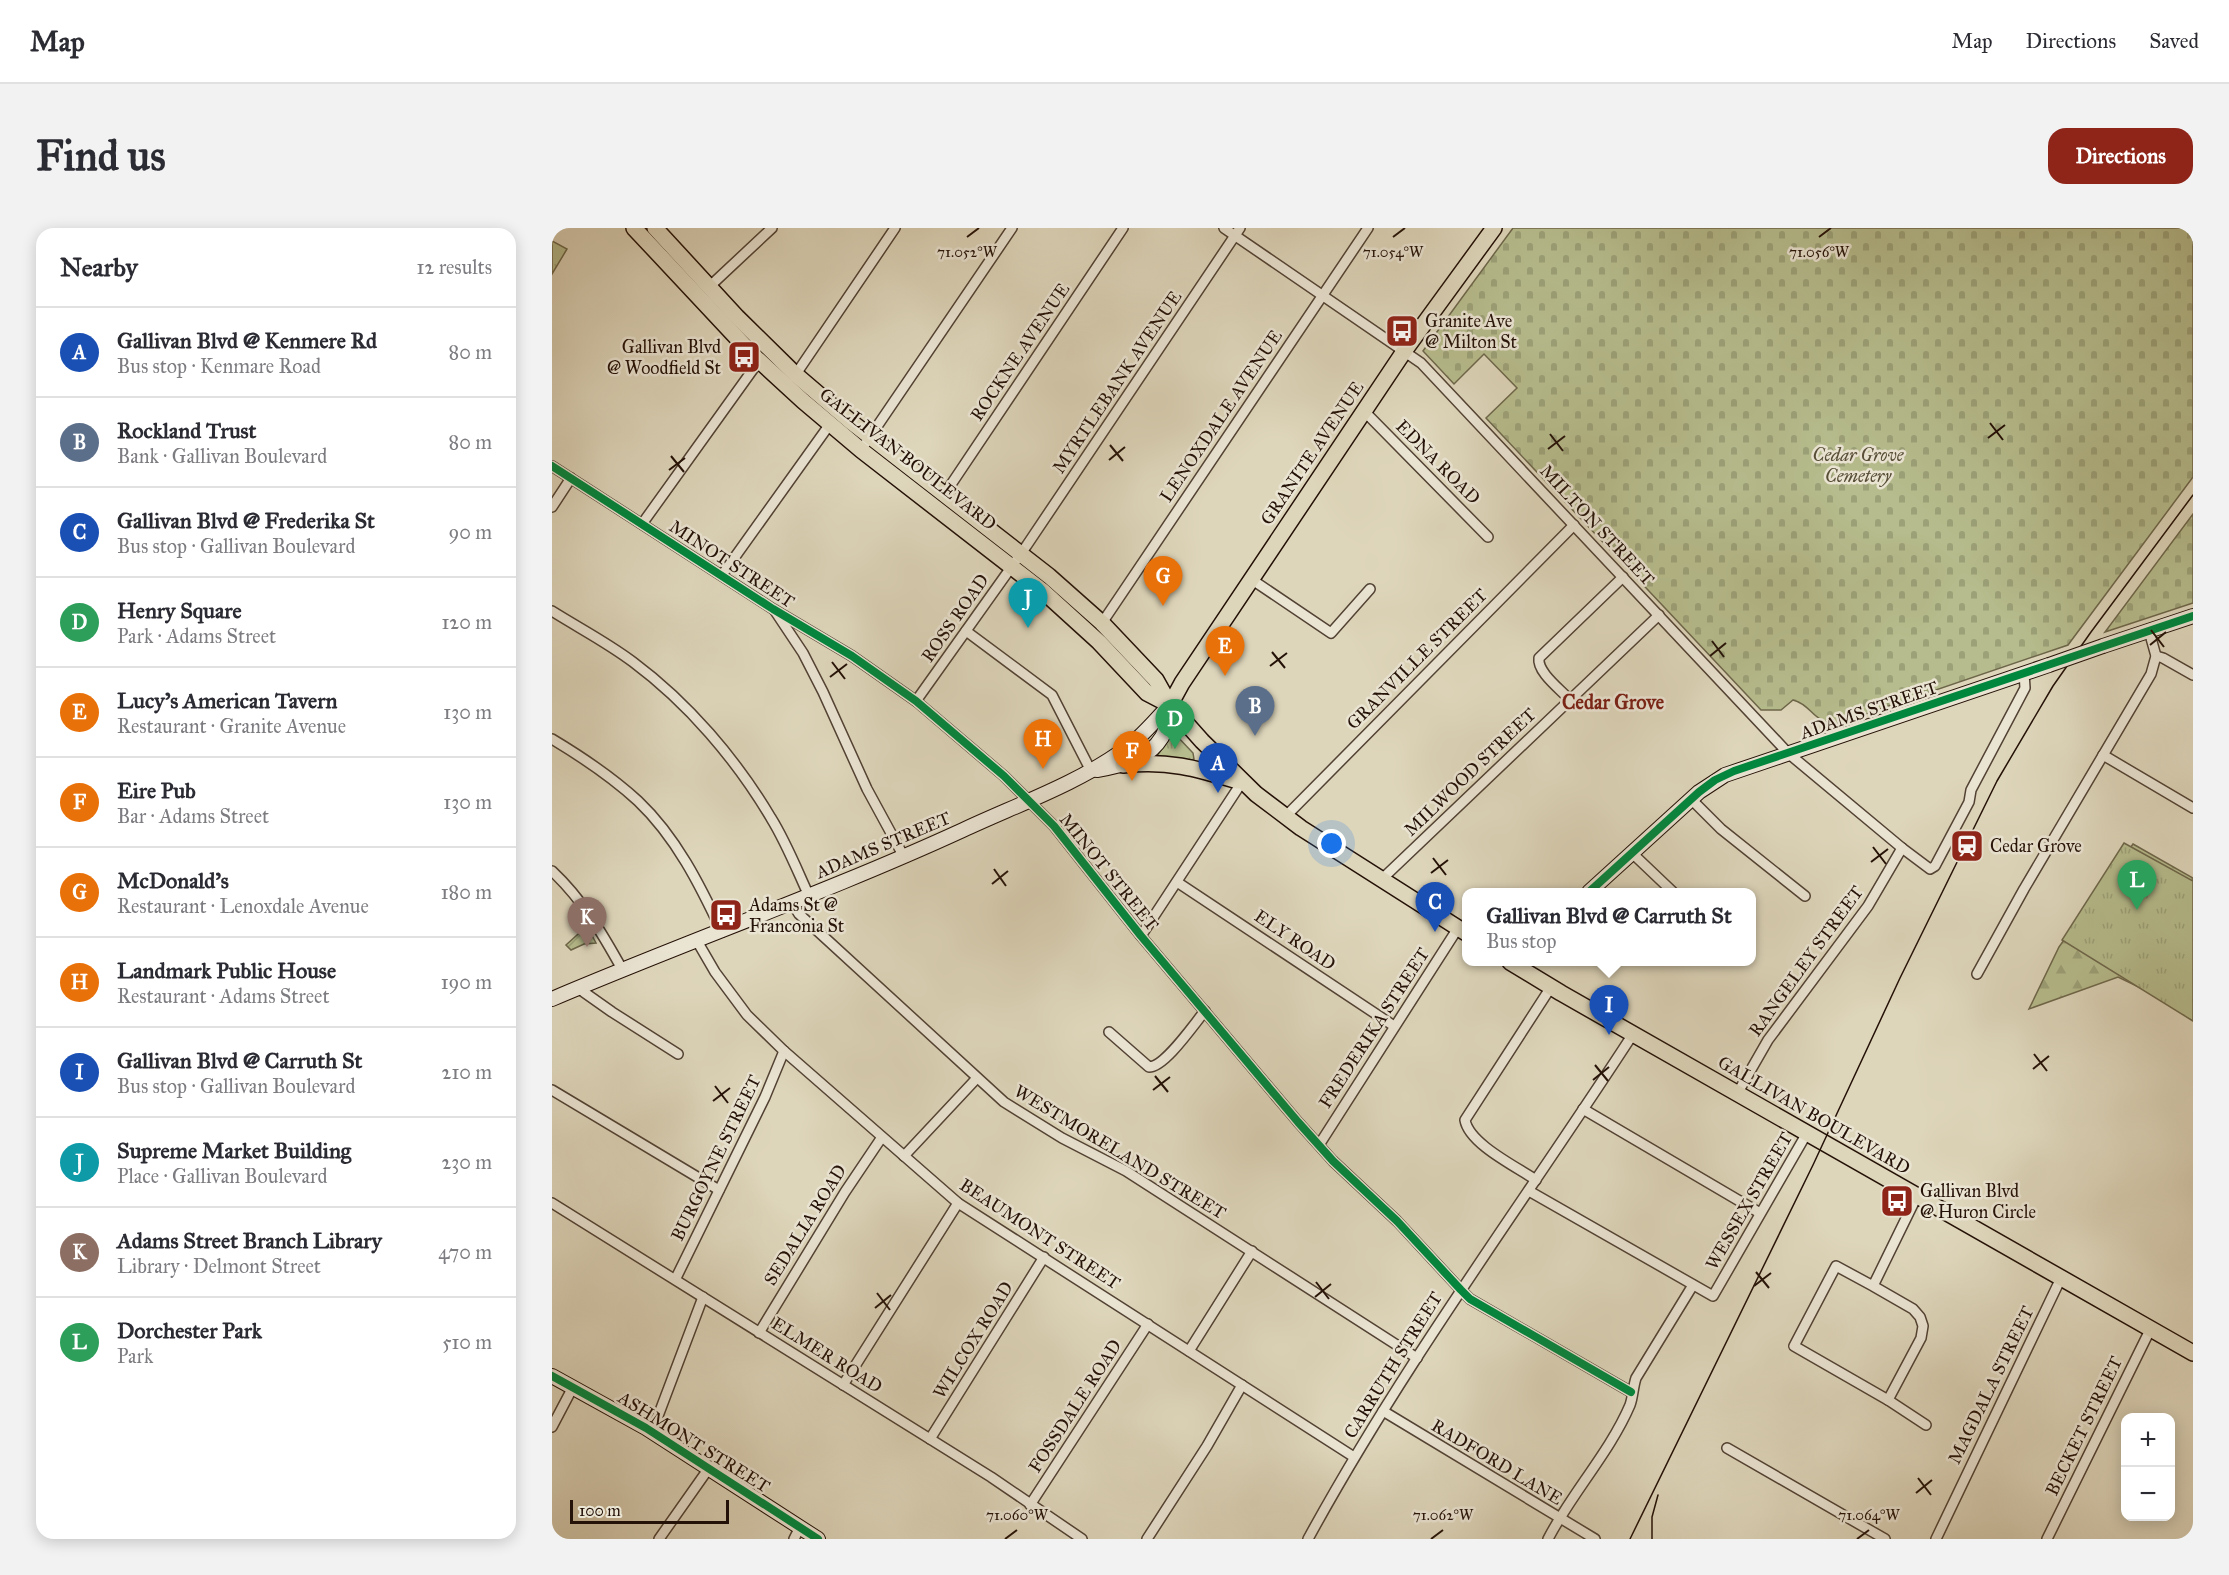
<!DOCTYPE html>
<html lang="en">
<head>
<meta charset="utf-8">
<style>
	body { margin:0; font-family:"IM FELL Great Primer",serif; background:#f2f2f3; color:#2b2b33 }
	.controls { position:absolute; right:18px; bottom:18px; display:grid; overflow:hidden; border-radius:12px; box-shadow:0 3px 15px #0003 }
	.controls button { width:54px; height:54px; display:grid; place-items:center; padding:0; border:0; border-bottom:2px solid #e1e1e2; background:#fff; color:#2b2b33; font:30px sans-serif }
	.scale { position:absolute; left:18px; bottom:15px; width:159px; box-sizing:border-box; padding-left:6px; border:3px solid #241107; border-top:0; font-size:16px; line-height:21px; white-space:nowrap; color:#241107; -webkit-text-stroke:4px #eae4d3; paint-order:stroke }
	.you { position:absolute; left:780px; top:616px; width:21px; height:21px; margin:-15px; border:4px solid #fff; border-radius:50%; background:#1a73e8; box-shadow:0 0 0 9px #1a73e833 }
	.badge { display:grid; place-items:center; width:39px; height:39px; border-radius:50%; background:#8f2418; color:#fff; font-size:20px; font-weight:700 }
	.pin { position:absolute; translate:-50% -50px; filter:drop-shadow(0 2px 3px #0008) }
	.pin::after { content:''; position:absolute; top:32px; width:21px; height:18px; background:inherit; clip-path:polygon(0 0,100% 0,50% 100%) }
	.popup { position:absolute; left:910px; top:660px; width:294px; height:78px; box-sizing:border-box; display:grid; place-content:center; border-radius:12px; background:#fff; filter:drop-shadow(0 2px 4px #0005); font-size:20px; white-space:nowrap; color:#7c7c81 }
	.popup b { font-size:22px; color:#2b2b33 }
	.popup::after { content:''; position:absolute; left:50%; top:100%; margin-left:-12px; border:12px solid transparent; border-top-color:#fff }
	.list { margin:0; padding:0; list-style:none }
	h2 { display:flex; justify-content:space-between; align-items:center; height:78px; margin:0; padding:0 24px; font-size:26px }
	h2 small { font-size:20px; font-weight:400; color:#7c7c81 }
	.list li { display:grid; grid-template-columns:39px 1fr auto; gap:18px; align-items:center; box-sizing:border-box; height:90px; padding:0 24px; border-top:2px solid #e1e1e2 }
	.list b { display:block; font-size:22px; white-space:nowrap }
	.list p { margin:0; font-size:20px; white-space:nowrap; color:#7c7c81 }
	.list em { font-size:20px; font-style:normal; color:#7c7c81 }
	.map { position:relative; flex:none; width:1641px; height:1311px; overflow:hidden; border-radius:18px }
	header { display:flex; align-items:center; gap:36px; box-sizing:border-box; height:84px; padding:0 30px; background:#fff; border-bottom:2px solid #e1e1e2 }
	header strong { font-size:28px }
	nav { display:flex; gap:33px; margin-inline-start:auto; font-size:21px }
	.intro { display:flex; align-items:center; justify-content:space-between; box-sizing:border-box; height:144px; padding:0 36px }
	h1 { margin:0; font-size:42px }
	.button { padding:15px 27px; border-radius:18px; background:#8f2418; color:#fff; font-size:21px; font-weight:700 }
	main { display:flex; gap:36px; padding:0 36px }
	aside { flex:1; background:#fff; border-radius:18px; box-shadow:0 3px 15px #0003 }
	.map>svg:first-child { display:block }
</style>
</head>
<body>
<header>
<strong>Map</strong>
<nav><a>Map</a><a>Directions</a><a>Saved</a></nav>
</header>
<div class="intro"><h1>Find us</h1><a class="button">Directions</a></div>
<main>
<aside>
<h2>Nearby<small>12 results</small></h2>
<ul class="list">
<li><span class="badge" style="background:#1a4fb4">A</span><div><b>Gallivan Blvd @ Kenmere Rd</b><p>Bus stop · Kenmare Road</p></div><em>80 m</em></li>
<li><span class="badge" style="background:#5c6f8a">B</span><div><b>Rockland Trust</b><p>Bank · Gallivan Boulevard</p></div><em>80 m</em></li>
<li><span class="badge" style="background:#1a4fb4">C</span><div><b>Gallivan Blvd @ Frederika St</b><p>Bus stop · Gallivan Boulevard</p></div><em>90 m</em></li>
<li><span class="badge" style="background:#2e9e5b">D</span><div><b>Henry Square</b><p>Park · Adams Street</p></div><em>120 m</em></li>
<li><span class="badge" style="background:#e8710a">E</span><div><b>Lucy's American Tavern</b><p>Restaurant · Granite Avenue</p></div><em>130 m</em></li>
<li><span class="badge" style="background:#e8710a">F</span><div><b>Eire Pub</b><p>Bar · Adams Street</p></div><em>130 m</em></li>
<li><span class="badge" style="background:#e8710a">G</span><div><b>McDonald's</b><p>Restaurant · Lenoxdale Avenue</p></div><em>180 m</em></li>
<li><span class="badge" style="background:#e8710a">H</span><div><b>Landmark Public House</b><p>Restaurant · Adams Street</p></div><em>190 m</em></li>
<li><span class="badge" style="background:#1a4fb4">I</span><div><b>Gallivan Blvd @ Carruth St</b><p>Bus stop · Gallivan Boulevard</p></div><em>210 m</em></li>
<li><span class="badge" style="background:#0f9aa8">J</span><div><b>Supreme Market Building</b><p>Place · Gallivan Boulevard</p></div><em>230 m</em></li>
<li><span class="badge" style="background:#8d6e63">K</span><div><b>Adams Street Branch Library</b><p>Library · Delmont Street</p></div><em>470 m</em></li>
<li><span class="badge" style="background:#2e9e5b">L</span><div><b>Dorchester Park</b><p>Park</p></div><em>510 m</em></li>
</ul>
</aside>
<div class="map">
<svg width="1641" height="1311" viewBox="0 0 1641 1311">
	<defs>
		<pattern id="forest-firs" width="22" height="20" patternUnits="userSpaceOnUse" patternTransform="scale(1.5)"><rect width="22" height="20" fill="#b6bc8d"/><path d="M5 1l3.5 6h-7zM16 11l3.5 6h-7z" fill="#9ca178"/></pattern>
		<pattern id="cemetery-stones" width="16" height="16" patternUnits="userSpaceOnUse" patternTransform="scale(1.5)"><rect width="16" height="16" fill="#b6bc8d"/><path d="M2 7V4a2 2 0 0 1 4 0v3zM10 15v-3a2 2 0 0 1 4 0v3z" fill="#9ca178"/></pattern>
		<pattern id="park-tufts" width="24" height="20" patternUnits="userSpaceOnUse" patternTransform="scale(1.5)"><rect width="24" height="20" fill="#b6bc8d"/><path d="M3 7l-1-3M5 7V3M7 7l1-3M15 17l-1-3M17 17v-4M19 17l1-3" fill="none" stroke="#9ca178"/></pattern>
		<pattern id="garden-furrows" width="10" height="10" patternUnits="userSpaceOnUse" patternTransform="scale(1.5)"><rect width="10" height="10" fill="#b6bc8d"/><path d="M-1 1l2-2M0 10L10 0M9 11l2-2" fill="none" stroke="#9ca178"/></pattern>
	</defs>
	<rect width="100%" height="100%" fill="#ded6bb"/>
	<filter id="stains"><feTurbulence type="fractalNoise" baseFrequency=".00333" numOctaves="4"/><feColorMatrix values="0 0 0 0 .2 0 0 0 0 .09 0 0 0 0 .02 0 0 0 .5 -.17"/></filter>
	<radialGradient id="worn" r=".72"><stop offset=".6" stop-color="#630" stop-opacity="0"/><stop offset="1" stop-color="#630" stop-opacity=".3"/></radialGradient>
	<polygon fill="url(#forest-firs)" stroke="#6d664a" stroke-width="1.5" points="1581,616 1641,650 1641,785 1566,749 1477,781 1507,719"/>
	<g fill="url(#cemetery-stones)" stroke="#6d664a" stroke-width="1.5">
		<path d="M961 0H1641V249L1516 417 1287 495C1261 497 1261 477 1241 472L1229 482H1209L934 190 965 160 932 126 902 156 871 123Z"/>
		<polygon points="1641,286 1641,375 1553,404"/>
	</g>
	<g fill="url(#park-tufts)" stroke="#6d664a" stroke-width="1.5">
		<polygon points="0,13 15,21 0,46"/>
		<polygon points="620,506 623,506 641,525 642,531 638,533 605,528"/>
		<polygon points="1572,615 1641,653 1641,793 1510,712"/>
	</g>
	<polygon fill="url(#garden-furrows)" stroke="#6d664a" stroke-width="1.5" points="35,698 44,715 32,716 19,722 14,717"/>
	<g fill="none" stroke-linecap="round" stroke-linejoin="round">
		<g stroke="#524234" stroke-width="12">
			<g id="minor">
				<polyline points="672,0 869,135 1236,525 1350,620 1378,641 1383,638 1417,574 1419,562 1473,460 1472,445"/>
				<polyline points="157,59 220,0"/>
				<polyline points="242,149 343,0"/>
				<polyline points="812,183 936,309"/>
				<polyline points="309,222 460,0"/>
				<polyline points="0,238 221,381 300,428 364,473 452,548 502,598 589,708 746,894 781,933 845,993 909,1062 918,1071 1079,1164"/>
				<polyline points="392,267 571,0"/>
				<polyline points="0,279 19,250"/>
				<polyline points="90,296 207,133"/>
				<polyline points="170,347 278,196"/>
				<polyline points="699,351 779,405 818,361"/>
				<path d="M0 383C27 400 56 415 81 434 136 475 184 531 219 590 234 614 245 642 257 668"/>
				<polyline points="223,383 251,425 271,464 315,561 352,629"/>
				<polyline points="550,395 816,0"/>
				<polyline points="414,403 500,467 539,543"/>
				<polyline points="1604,428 1611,430 1641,447"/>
				<path d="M1017 471C1008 461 985 444 987 430L1071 349"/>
				<polyline points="364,473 475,317 688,0"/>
				<path d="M0 511C30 529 60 549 86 573 124 609 148 657 170 704"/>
				<polyline points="1551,527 1641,580"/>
				<polyline points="1139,571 1169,601 1253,668"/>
				<polyline points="733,589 1022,297"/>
				<polyline points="1080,625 1121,664"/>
				<path d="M0 643C30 671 50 705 70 741"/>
				<polyline points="830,651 1107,387"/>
				<polyline points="625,654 842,798"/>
				<polyline points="240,675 247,686 452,874 510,910 574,943 865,1130"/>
				<polyline points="589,708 690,554"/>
				<polyline points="145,713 163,744 195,787 232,823 406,975 802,1229"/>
				<polyline points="1425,746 1472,661 1599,446 1604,428 1597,403"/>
				<polyline points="26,760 60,784 126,826"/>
				<path d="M557 804 597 839C613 839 642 796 653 783"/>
				<polyline points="0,862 167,962"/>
				<polyline points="1185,866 1216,812 1316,678 1350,620"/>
				<polyline points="1031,881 1208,985"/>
				<polyline points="767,917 906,700"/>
				<polyline points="352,928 425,850"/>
				<path d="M984 952C965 939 917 916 913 892L999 759"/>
				<polyline points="977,963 1161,1068 1255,905"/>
				<polyline points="0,975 439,1249 530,1311"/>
				<polyline points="124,1050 213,869 232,823"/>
				<polyline points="1321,1058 1361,1081 1368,1089 1371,1098 1369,1110 1336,1172 1242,1118 1284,1038 1321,1058 1365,968"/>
				<polyline points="207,1105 293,964 330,909"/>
				<polyline points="637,1123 700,1023"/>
				<polyline points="291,1157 406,975"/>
				<polyline points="1336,1172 1374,1197"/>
				<polyline points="831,1183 1043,1311"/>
				<polyline points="0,1199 21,1159"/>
				<polyline points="100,1204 151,1069"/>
				<polyline points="378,1211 492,1029"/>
				<polyline points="1175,1220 1333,1311"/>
				<polyline points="478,1277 596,1096"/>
				<polyline points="107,1311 157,1240"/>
				<polyline points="242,1311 248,1299"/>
				<polyline points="595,1311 655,1218 690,1157"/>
				<path d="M756 1311C852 1135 972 974 1081 806"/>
				<path d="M996 1311C1019 1266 1058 1224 1078 1177 1081 1169 1081 1159 1084 1150L1141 1057"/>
				<polyline points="1384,1311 1509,1050"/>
				<polyline points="1495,1311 1599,1100"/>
			</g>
		</g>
		<g stroke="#241107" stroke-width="16">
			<g id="secondary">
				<polyline points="1551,418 1641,388"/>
				<path d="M545 542C569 538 596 532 610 509 615 501 616 487 618 477"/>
				<polyline points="1037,664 1147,564 1173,547 1497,437"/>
				<path d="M0 771C136 713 276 664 411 602 462 578 527 555 573 521 590 509 603 492 618 477"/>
				<polyline points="0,1148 94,1200 266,1311"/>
			</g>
		</g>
		<g stroke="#241107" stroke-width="18">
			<g id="trunk">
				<polyline points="82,0 201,127 251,173 309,222 492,364 547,414 595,465 618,477"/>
				<polyline points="103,0 185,89 243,146 298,193 497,348 550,395 604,452 618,477 650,513 704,566 749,600 914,705"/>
				<polyline points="618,477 630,455 853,122 942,0"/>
				<path d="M571 537C615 532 644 540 686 553"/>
				<polyline points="958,734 1009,765 1641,1125"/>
			</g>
		</g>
		<use href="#minor" stroke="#eae4d3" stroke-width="9"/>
		<use href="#secondary" stroke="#eae4d3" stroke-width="14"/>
		<use href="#trunk" stroke="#ded6bb" stroke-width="15"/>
		<g stroke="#241107" stroke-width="1.5">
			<polyline points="1078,1311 1261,937 1348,750 1445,553 1501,458 1539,404 1641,267"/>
			<polyline points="1100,1311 1100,1289 1106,1267"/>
		</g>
		<g stroke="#241107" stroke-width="16" stroke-linecap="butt">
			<polyline id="secondary-bridge" points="1497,437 1551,418"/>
		</g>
		<use href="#secondary-bridge" stroke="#eae4d3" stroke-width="14"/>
		<g stroke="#eae4d3" stroke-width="11">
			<g id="cycleway">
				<polyline points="0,238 221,381 300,428 364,473 452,548 502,598 589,708 746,894 781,933 845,993 909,1062 918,1071 1079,1164"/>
				<polyline points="1037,664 1147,564 1163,552 1182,543 1641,388"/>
				<polyline points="0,1148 94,1200 266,1311"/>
			</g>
		</g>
		<use href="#cycleway" stroke="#00873e" stroke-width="8"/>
	</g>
	<path fill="none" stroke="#241107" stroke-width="2" d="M415 9 427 0M841 9 853 0M1267 9 1279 0M1438 195 1451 212M998 206 1011 223M1436 210 1453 197M558 217 571 233M996 221 1013 208M119 228 132 244M557 232 573 219M117 242 133 230M1599 402 1612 419M1160 413 1172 429M1598 417 1614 404M720 424 733 440M1158 428 1174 415M280 434 293 451M718 438 735 425M278 449 295 436M1321 619 1334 636M881 630 894 647M1319 634 1336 621M442 641 454 658M879 645 896 632M440 656 456 643M1482 826 1495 843M1043 837 1056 853M1481 841 1497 828M603 848 616 864M1041 852 1057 839M163 858 176 875M601 862 618 849M161 873 178 860M1204 1044 1217 1060M764 1054 777 1071M1202 1058 1219 1045M325 1065 338 1082M763 1069 779 1056M323 1080 339 1067M1366 1250 1379 1267M1364 1265 1380 1252M453 1311 465 1302M879 1311 891 1302M1305 1311 1317 1302"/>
	<defs>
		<g id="bus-square" transform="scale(1.725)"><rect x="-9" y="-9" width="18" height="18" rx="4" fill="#8f2418" stroke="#eae4d3"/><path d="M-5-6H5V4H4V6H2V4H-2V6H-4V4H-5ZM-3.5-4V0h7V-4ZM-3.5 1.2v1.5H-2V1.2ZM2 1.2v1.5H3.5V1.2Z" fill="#fff"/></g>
		<g id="station-square" transform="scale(1.725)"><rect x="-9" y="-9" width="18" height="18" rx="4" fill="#8f2418" stroke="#eae4d3"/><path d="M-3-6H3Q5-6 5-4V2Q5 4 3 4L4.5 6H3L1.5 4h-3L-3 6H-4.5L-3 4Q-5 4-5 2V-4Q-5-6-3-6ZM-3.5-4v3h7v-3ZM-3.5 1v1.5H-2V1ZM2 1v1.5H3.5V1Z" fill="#fff"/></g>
	</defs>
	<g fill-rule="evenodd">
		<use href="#bus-square" x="850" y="103"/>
		<use href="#bus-square" x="192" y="129"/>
		<use href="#station-square" x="1415" y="618"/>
		<use href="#bus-square" x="174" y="687"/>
		<use href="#bus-square" x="1345" y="973"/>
	</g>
	<g text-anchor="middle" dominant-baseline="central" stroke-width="5" stroke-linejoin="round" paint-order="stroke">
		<g font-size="18" fill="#241107" stroke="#eae4d3" text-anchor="start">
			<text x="873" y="93">Granite Ave<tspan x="873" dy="21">@ Milton St</tspan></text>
			<text x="169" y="119" text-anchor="end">Gallivan Blvd<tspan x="169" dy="21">@ Woodfield St</tspan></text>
			<text x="1438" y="618">Cedar Grove</text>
			<text x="197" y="677">Adams St @<tspan x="197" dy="21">Franconia St</tspan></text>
			<text x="1368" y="963">Gallivan Blvd<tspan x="1368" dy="21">@ Huron Circle</tspan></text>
		</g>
		<g font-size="18" fill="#241107" stroke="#eae4d3">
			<text transform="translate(468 124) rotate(-56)">ROCKNE AVENUE</text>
			<text transform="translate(565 154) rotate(-56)">MYRTLEBANK AVENUE</text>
			<text transform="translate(669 188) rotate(-56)">LENOXDALE AVENUE</text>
			<text transform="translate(760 225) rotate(-56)">GRANITE AVENUE</text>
			<text transform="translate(356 231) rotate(38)">GALLIVAN BOULEVARD</text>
			<text transform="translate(886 234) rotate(45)">EDNA ROAD</text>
			<text transform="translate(1045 297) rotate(47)">MILTON STREET</text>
			<text transform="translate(180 336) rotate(33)">MINOT STREET</text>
			<text transform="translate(403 390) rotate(-55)">ROSS ROAD</text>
			<text transform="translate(865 431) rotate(-45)">GRANVILLE STREET</text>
			<text transform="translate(1317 482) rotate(-19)">ADAMS STREET</text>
			<text transform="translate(918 544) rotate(-44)">MILWOOD STREET</text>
			<text transform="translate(331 617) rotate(-23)">ADAMS STREET</text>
			<text transform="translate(557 644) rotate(51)">MINOT STREET</text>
			<text transform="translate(743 712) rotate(34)">ELY ROAD</text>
			<text transform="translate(1254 733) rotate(-54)">RANGELEY STREET</text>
			<text transform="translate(822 800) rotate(-57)">FREDERIKA STREET</text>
			<text transform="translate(1262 887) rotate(30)">GALLIVAN BOULEVARD</text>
			<text transform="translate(568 924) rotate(31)">WESTMORELAND STREET</text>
			<text transform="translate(164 930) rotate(-64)">BURGOYNE STREET</text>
			<text transform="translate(1197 973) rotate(-60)">WESSEX STREET</text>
			<text transform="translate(253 997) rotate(-58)">SEDALIA ROAD</text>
			<text transform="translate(488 1006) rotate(33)">BEAUMONT STREET</text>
			<text transform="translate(421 1112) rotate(-58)">WILCOX ROAD</text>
			<text transform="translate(275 1127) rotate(32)">ELMER ROAD</text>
			<text transform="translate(841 1137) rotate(-58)">CARRUTH STREET</text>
			<text transform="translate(1439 1157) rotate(-64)">MAGDALA STREET</text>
			<text transform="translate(523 1178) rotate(-57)">FOSSDALE ROAD</text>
			<text transform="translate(1532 1198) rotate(-64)">BECKET STREET</text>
			<text transform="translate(142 1214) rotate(32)">ASHMONT STREET</text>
			<text transform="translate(945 1234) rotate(31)">RADFORD LANE</text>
		</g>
		<g font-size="18" font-style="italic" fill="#574d36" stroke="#eae4d3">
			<text x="1306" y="227">Cedar Grove<tspan x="1306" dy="21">Cemetery</tspan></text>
		</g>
		<g font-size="20" font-weight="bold" fill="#7a1f14" stroke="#eae4d3">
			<text x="1061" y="474">Cedar Grove</text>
		</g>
	</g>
	<g font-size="15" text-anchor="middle" fill="#241107" stroke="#eae4d3" stroke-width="5" stroke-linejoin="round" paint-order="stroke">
		<text x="415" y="29">71.052°W</text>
		<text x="841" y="29">71.054°W</text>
		<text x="1267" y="29">71.056°W</text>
		<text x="465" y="1292">71.060°W</text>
		<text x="891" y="1292">71.062°W</text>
		<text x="1317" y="1292">71.064°W</text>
	</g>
	<rect width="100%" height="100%" filter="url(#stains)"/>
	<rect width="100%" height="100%" fill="url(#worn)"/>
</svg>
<div class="controls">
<button>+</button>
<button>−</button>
</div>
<div class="scale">100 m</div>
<div class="you"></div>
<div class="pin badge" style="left:666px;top:565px;background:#1a4fb4">A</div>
<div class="pin badge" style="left:703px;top:508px;background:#5c6f8a">B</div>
<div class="pin badge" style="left:883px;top:704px;background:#1a4fb4">C</div>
<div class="pin badge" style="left:623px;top:521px;background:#2e9e5b">D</div>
<div class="pin badge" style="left:673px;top:448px;background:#e8710a">E</div>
<div class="pin badge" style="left:580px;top:553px;background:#e8710a">F</div>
<div class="pin badge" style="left:611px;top:378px;background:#e8710a">G</div>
<div class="pin badge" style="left:491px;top:541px;background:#e8710a">H</div>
<div class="pin badge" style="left:1057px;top:807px;background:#1a4fb4">I</div>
<div class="popup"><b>Gallivan Blvd @ Carruth St</b>Bus stop</div>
<div class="pin badge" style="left:476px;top:400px;background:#0f9aa8">J</div>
<div class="pin badge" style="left:35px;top:719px;background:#8d6e63">K</div>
<div class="pin badge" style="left:1585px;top:682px;background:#2e9e5b">L</div>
</div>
</main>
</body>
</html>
